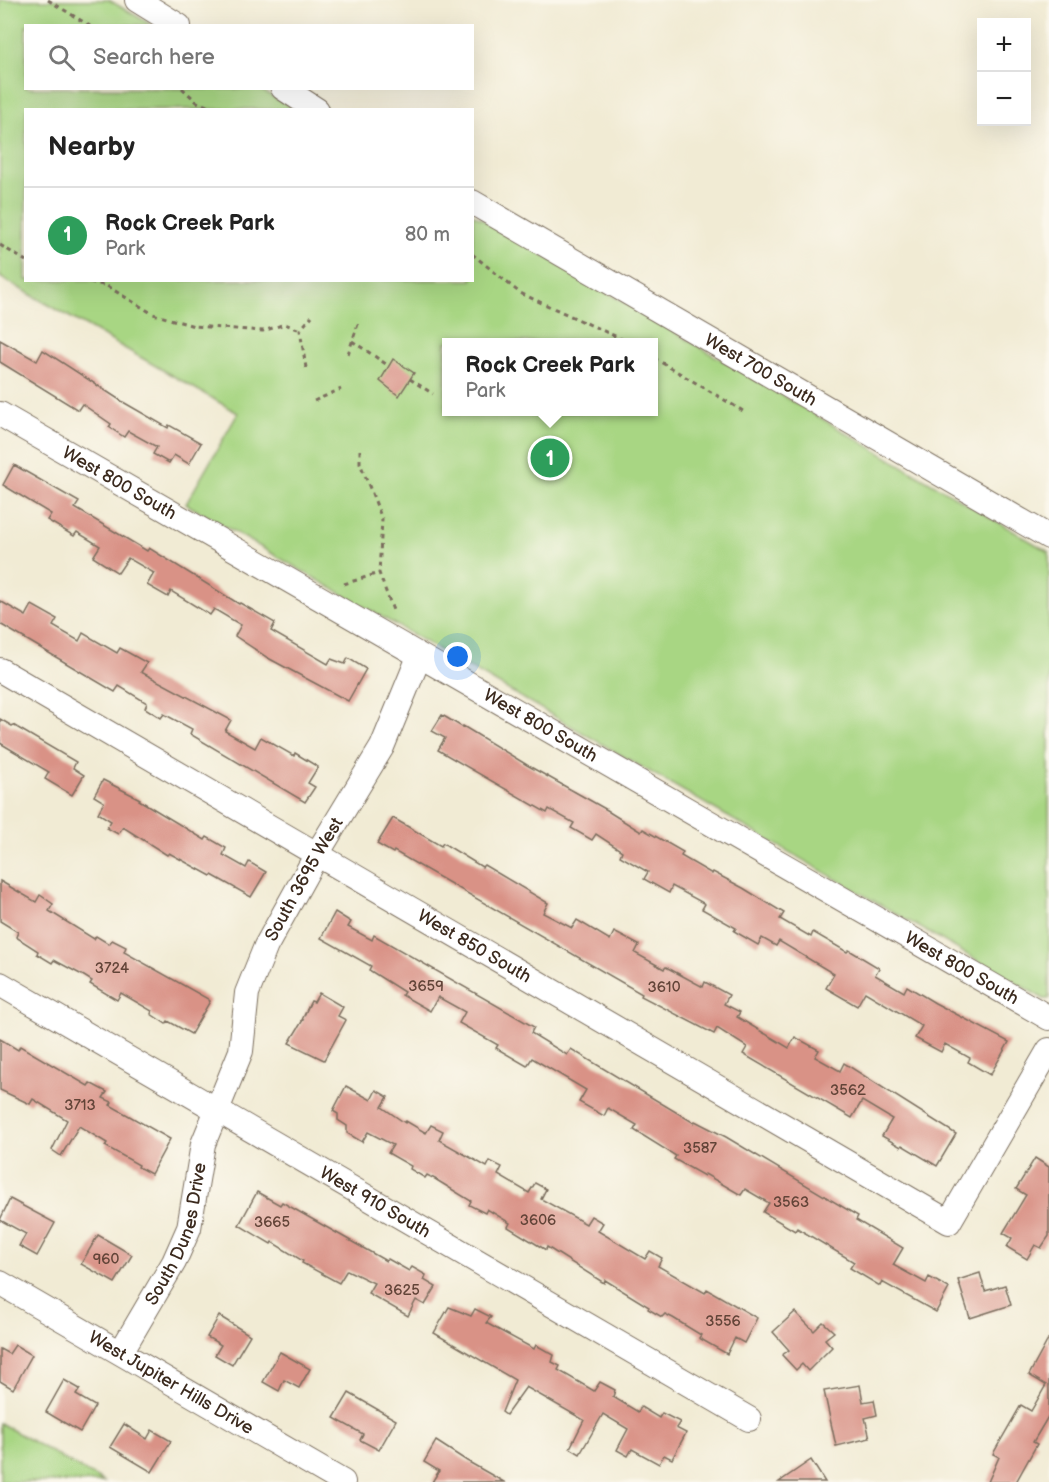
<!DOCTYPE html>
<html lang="en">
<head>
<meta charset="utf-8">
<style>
	body { margin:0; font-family:"Balsamiq Sans",sans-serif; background:#f2f2f2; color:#222 }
	.controls { position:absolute; right:18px; top:18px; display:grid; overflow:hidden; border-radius:0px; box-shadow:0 6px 24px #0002 }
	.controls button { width:54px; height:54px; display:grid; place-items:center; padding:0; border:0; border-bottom:2px solid #e0e0e0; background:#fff; color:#222; font:30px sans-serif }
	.you { position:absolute; left:458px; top:657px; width:21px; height:21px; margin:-15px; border:4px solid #fff; border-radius:50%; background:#1a73e8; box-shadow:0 0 0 9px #1a73e833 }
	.badge { display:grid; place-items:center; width:39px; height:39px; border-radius:50%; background:#1f6fb2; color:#fff; font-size:20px; font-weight:700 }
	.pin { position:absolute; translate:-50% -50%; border:3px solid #fff; box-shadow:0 2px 6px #0006 }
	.popup { position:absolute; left:442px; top:338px; width:216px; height:78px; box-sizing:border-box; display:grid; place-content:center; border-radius:0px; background:#fff; filter:drop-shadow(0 2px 4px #0005); font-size:20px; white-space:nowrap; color:#767676 }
	.popup b { font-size:22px; color:#222 }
	.popup::after { content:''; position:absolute; left:50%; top:100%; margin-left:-12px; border:12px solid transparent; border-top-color:#fff }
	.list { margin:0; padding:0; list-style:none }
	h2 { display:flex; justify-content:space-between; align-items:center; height:78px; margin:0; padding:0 24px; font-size:26px }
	h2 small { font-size:20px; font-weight:400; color:#767676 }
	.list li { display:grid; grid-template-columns:39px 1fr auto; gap:18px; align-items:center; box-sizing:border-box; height:96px; padding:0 24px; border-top:2px solid #e0e0e0 }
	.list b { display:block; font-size:22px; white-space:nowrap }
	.list p { margin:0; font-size:20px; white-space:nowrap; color:#767676 }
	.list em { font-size:20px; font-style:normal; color:#767676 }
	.icon { flex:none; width:33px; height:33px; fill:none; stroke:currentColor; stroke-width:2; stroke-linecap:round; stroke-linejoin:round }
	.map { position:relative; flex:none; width:1049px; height:1482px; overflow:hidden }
	.search { position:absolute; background:#fff; box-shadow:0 6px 24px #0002; left:24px; top:24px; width:450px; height:66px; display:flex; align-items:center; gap:15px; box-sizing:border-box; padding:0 21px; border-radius:0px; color:#767676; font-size:22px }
	.panel { position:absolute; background:#fff; box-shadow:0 6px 24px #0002; left:24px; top:108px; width:450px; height:174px; border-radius:0px }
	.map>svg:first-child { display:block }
</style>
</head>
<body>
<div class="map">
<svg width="1049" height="1482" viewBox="0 0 1049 1482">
	<rect width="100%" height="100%" fill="#fbf7ec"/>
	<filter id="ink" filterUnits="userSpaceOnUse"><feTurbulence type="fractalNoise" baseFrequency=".0167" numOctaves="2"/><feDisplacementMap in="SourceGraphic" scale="12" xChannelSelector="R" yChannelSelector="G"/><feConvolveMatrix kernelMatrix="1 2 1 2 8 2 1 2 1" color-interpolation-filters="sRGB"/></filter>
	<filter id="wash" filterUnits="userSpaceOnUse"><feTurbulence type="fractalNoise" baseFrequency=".008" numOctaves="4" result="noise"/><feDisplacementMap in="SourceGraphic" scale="24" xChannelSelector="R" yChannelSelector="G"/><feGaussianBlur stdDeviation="1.35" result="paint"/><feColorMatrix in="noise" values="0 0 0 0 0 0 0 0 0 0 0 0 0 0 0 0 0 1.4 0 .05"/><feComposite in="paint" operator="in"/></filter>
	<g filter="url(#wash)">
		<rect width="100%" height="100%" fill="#f1ebd4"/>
		<g fill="#a8d683" stroke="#728050" stroke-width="1.5" fill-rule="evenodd">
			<path d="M0 0H109L152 25 26 26V88L259 89 295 109 26 110V280H472L473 214 1049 552V999H1044L186 504 238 413 0 277ZM446 342H654V412H446Z"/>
			<polygon points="0,1423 104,1482 0,1482"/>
		</g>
		<g id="blocks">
			<g fill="#d99286">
				<polygon points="0,340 37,361 43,350 123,402 168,428 169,425 201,443 189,464 174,455 169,463 153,454 157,447 128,431 124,437 109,427 111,424 82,404 78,410 0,362"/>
				<polygon points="393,359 414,373 399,396 380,381"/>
				<polygon points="14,465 79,502 75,508 147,551 149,548 239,604 240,603 275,623 271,631 328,664 331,659 345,664 348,658 366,669 348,701 268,658 235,636 241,625 214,609 210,615 171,591 168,597 147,585 154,573 128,558 118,573 93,557 100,546 77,532 74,536 47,520 51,514 3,485"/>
				<polygon points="0,601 26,616 32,605 57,619 53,626 79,641 83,633 117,653 120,648 147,663 141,672 231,720 225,731 255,748 261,737 294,756 295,753 318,767 308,783 315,787 305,802 190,734 192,729 164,714 161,718 145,708 147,703 119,686 115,692 0,624"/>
				<polygon points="442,715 462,727 463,726 527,765 609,811 609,812 641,832 643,829 683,852 681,856 712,874 713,872 743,888 784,913 780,919 811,937 813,932 847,952 849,950 879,968 875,975 904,992 907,986 935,1003 1009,1042 990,1075 968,1062 970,1058 945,1044 941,1052 915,1038 922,1026 865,992 857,1006 826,988 834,974 779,941 776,946 762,938 758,945 734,931 736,928 702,909 705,904 672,886 669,893 644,879 648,872 620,856 622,851 596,834 592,840 571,828 574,823 549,809 547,813 438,750 445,738 432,731"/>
				<polygon points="0,719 12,726 13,725 76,762 73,768 84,775 72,795 45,779 49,772 0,743"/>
				<polygon points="103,780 140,799 139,800 205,840 207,837 226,848 223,855 246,868 249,862 266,872 251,897 212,875 211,876 169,853 167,855 123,827 118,834 107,828 111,821 98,813 104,802 94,796"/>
				<polygon points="393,818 441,846 443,843 482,867 484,865 548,903 543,913 572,928 577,920 610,940 614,932 639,945 635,953 664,969 666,967 703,987 705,982 729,995 724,1004 740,1012 737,1017 789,1048 795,1037 819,1050 815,1057 840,1071 844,1063 956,1134 937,1166 902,1145 901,1147 882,1136 892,1119 862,1101 852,1118 743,1054 747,1047 717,1028 714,1034 641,996 642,994 394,851 393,853 377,844"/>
				<polygon points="0,881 36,902 40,895 53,904 49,911 94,939 96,936 109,944 112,940 126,947 124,952 208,999 210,1001 191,1034 168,1021 166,1024 151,1014 152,1011 121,993 117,1000 90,984 92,981 84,976 54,960 52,963 37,954 38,951 16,937 18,932 0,921"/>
				<polygon points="335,912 351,922 348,927 372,940 374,935 534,1027 531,1033 567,1055 571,1049 694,1123 695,1121 726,1137 858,1216 856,1220 903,1248 893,1265 926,1283 929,1277 949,1288 936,1312 882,1282 880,1286 850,1268 854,1262 797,1228 795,1231 763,1212 769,1203 745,1189 741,1195 705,1174 704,1176 674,1159 676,1156 634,1130 637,1125 608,1108 604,1116 579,1102 586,1090 532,1058 527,1066 496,1048 498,1045 459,1023 465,1012 438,997 430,1011 402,995 404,992 369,970 371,966 321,938"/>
				<polygon points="319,993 343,1007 338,1016 346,1020 324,1060 289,1043 303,1020 302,1020 311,1001 314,1002"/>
				<polygon points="0,1039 18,1050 20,1046 88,1086 90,1083 107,1092 103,1098 112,1102 110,1105 170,1139 151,1174 138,1167 139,1165 105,1146 107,1143 79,1126 61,1156 52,1150 67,1120 33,1099 30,1104 0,1090"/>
				<polygon points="346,1086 371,1100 376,1090 388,1097 382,1107 405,1123 406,1121 426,1133 431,1125 443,1131 439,1140 487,1167 490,1161 502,1167 498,1175 529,1193 535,1183 546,1189 541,1199 586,1224 591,1216 603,1223 598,1231 645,1259 650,1251 662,1258 658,1266 705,1293 707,1289 757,1318 744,1343 735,1338 727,1354 699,1338 701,1335 673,1318 665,1314 662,1317 648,1309 649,1307 605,1280 604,1283 547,1247 546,1250 508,1227 510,1223 487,1209 485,1213 469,1205 471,1201 435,1179 427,1175 425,1178 410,1169 411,1166 388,1153 393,1145 368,1132 362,1142 347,1133 347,1126 338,1120 338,1114 333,1111"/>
				<polygon points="1035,1158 1049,1167 1049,1236 1041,1248 1035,1245 1027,1259 1007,1247 1012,1238 1003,1233 1026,1195 1016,1189"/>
				<polygon points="257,1192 280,1205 282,1202 386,1261 388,1259 409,1271 412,1267 426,1275 424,1280 436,1287 425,1305 416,1300 408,1316 368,1293 374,1283 347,1270 339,1283 302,1263 303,1261 272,1242 271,1244 239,1225"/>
				<polygon points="10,1199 55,1223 37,1256 19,1246 26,1234 0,1220"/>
				<polygon points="98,1235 132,1255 115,1283 81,1264"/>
				<polygon points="980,1273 985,1291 1005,1285 1011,1305 970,1318 958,1280"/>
				<polygon points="449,1307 471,1316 475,1309 491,1317 486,1323 534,1349 536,1345 554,1355 552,1362 560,1366 558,1370 594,1391 600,1382 615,1390 613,1397 638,1412 641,1407 659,1418 662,1413 680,1422 676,1428 686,1433 672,1459 664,1455 659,1464 632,1449 628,1456 617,1450 628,1429 603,1414 580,1454 570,1448 584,1420 526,1387 506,1415 502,1412 515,1380 434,1333"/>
				<polygon points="795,1312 814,1331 823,1322 834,1332 825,1339 832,1347 808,1371 802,1364 796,1370 782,1355 789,1350 773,1332"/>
				<polygon points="219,1316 250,1335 232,1365 215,1355 221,1345 207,1337"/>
				<polygon points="1049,1338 1049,1415 1033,1442 1037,1444 1016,1482 988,1482 999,1457 993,1454 1021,1405 1031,1411 1046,1385 1029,1375"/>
				<polygon points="15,1345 32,1355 13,1389 0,1381 0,1349 9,1354"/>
				<polygon points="280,1352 310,1369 299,1388 284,1380 279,1391 263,1382"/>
				<polygon points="64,1380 80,1389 76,1395 95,1406 80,1432 46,1412"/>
				<polygon points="860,1385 863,1402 874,1400 877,1415 865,1418 870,1438 836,1446 824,1391"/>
				<polygon points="349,1393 396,1420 379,1450 360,1440 363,1434 334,1418"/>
				<polygon points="124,1424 147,1439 152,1430 171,1441 152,1472 110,1447"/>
				<polygon points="436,1441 467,1461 504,1482 432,1482 439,1471 424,1462"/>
				<polygon points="811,1460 825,1482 779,1482"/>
			</g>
		</g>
	</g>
	<g filter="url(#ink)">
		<use href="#blocks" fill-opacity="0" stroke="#7b6e5e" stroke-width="1.5"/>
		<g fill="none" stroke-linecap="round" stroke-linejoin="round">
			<g stroke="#7b6e5e" stroke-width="26">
				<g id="minor">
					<polyline points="137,0 179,26"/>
					<polyline points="283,88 317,110"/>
					<path id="s1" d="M472 202 1049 537"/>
					<path id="s2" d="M0 414 1049 1018"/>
					<path id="s3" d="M0 670 949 1222 1049 1050"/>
					<path id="s4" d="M0 984 749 1419"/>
					<path id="s5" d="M0 1283 343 1482"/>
					<path id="s6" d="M121 1352 174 1262 189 1228 203 1144 241 1051 247 993 266 946 317 854 382 747 419 657"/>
				</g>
			</g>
			<g stroke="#7b6e5e" stroke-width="3" stroke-dasharray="4.5 4.5" stroke-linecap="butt">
				<polyline points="48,0 90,26"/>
				<polyline points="182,88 197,102 217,110"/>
				<polyline points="0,245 26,261"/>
				<polyline points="472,254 520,293 628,342"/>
				<polyline points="81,280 107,286 153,314 194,326 263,331 285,324 300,330"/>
				<polyline points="352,341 389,366"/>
				<polyline points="348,354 359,321"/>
				<polyline points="654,358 743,411"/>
				<polyline points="306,368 300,330 312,316"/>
				<polyline points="410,379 433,394"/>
				<polyline points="314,401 341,389"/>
				<polyline points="360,450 360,463 382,519 379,573 394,613"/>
				<polyline points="344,584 379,573"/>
			</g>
			<use href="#minor" stroke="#fff" stroke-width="24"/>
		</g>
	</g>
	<g text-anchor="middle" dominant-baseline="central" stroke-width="6" stroke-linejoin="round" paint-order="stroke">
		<g font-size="15" fill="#624438">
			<text x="112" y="968">3724</text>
			<text x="426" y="986">3659</text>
			<text x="664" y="987">3610</text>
			<text x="848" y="1090">3562</text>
			<text x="80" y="1105">3713</text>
			<text x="700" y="1148">3587</text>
			<text x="791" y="1202">3563</text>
			<text x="538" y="1220">3606</text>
			<text x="272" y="1222">3665</text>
			<text x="106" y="1259">960</text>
			<text x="402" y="1290">3625</text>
			<text x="723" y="1321">3556</text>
		</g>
		<g font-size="18" fill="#3b2a1e" stroke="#fbf7ec">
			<text stroke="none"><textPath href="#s1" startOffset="334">West 700 South</textPath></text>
			<text stroke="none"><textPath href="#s2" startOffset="138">West 800 South</textPath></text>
			<text stroke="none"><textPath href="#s2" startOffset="624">West 800 South</textPath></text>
			<text stroke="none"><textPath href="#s6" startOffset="513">South 3695 West</textPath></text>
			<text stroke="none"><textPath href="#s3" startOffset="549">West 850 South</textPath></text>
			<text stroke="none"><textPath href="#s2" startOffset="1110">West 800 South</textPath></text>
			<text stroke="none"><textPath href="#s4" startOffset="434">West 910 South</textPath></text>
			<text stroke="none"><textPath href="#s6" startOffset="132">South Dunes Drive</textPath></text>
			<text stroke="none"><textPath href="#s5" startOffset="198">West Jupiter Hills Drive</textPath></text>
		</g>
	</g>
</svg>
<div class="controls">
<button>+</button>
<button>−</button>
</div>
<div class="you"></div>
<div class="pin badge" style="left:550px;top:458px;background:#2e9e5b">1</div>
<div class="popup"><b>Rock Creek Park</b>Park</div>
<div class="search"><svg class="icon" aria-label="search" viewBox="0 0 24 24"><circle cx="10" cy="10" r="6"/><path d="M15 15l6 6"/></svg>Search here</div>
<section class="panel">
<h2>Nearby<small></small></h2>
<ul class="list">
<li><span class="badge" style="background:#2e9e5b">1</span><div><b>Rock Creek Park</b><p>Park</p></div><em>80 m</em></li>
</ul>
</section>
</div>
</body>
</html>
